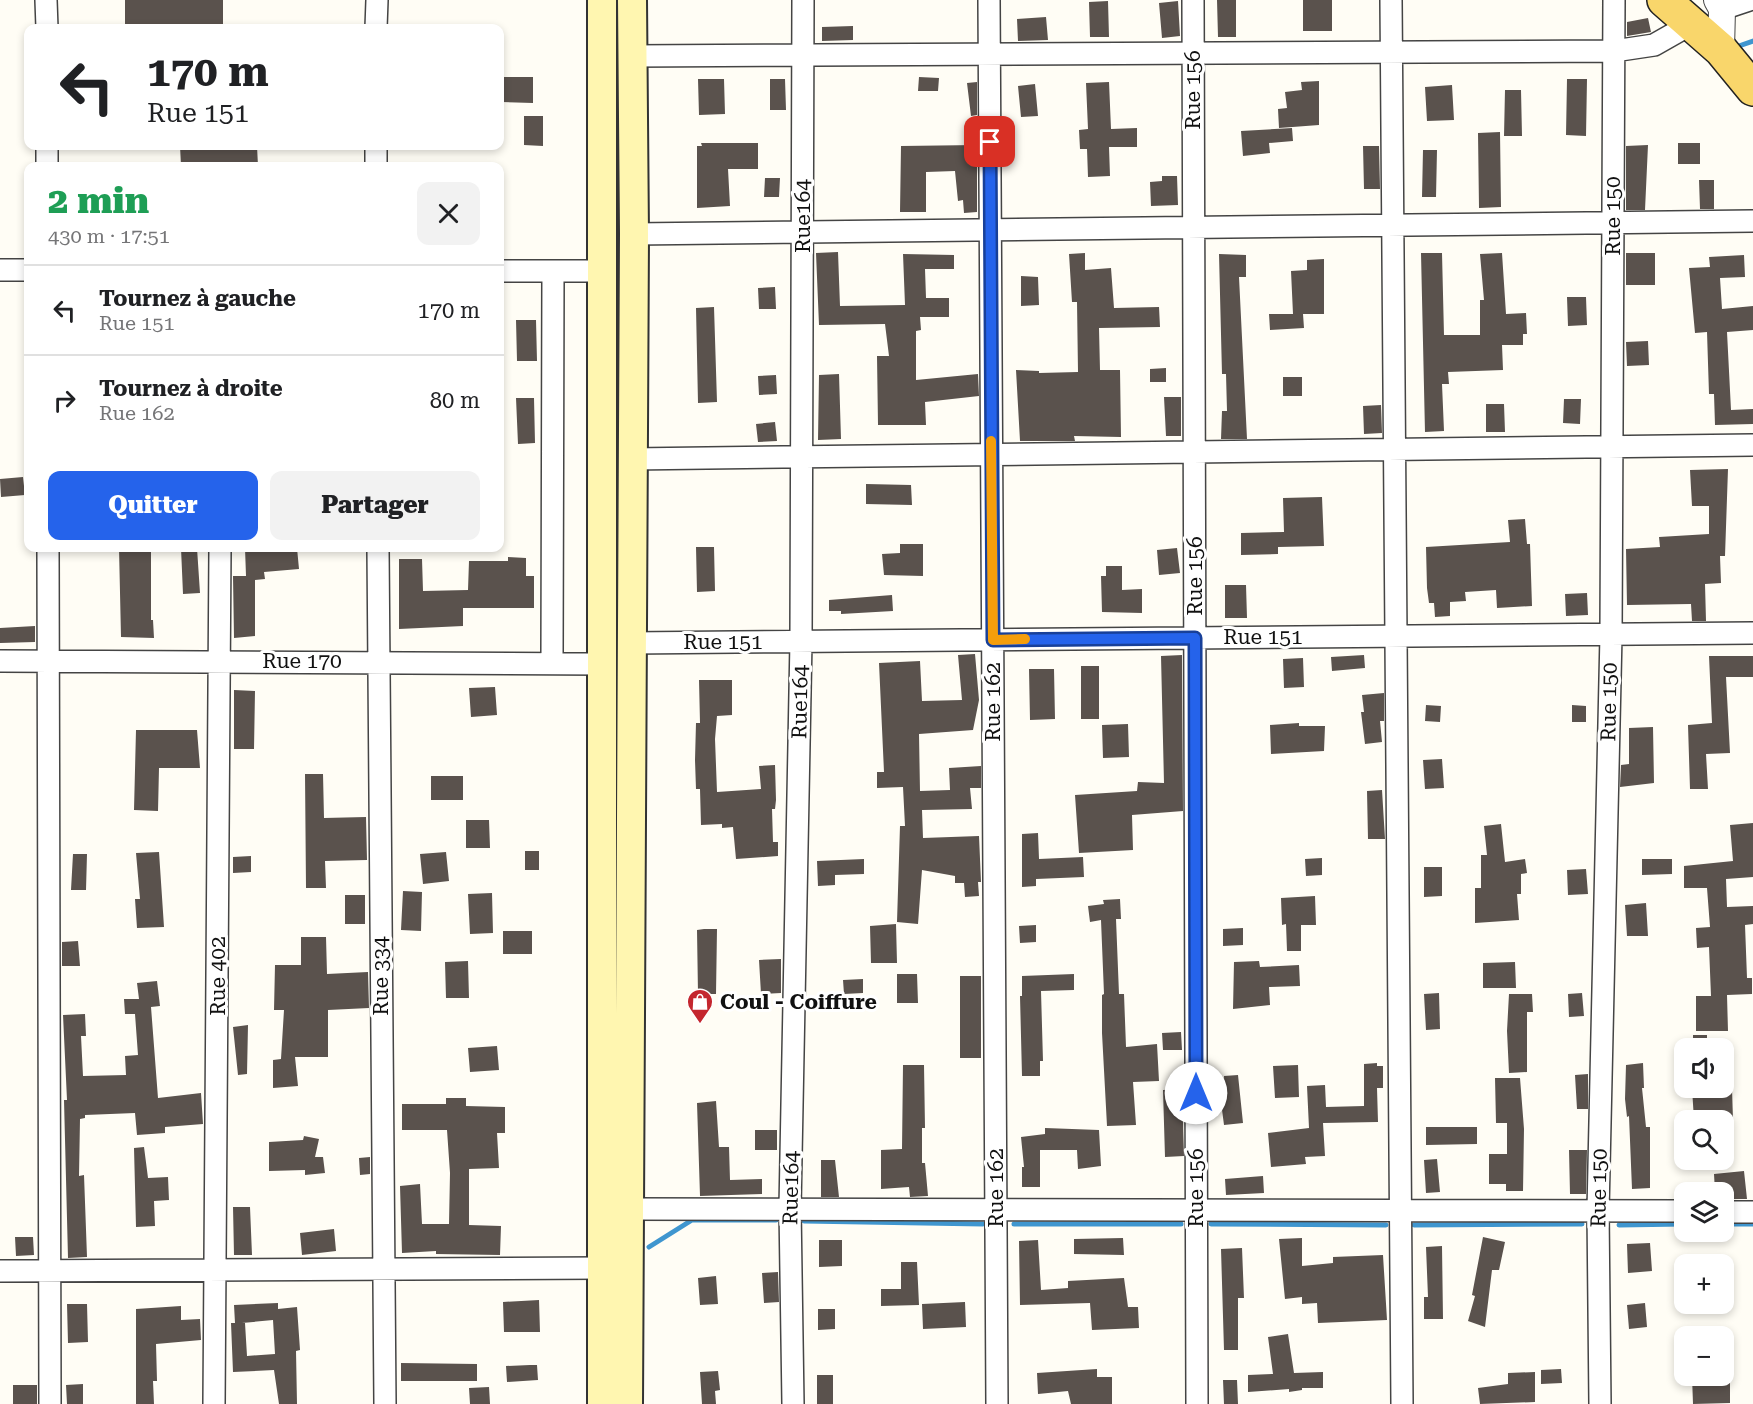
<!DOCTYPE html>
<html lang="fr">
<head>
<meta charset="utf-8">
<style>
	body { margin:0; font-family:"Roboto Serif",serif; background:#f2f2f2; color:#202124; height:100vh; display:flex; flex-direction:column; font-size:22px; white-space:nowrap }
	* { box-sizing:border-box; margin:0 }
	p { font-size:20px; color:#757577 }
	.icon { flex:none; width:33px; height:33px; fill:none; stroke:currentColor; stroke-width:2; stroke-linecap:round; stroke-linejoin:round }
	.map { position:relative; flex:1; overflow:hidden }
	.panel { position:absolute; left:24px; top:162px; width:480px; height:390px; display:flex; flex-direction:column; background:#fff; border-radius:12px; box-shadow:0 3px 9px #0003 }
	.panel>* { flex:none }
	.guide { position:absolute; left:24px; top:24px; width:480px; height:126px; border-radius:12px; box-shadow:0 3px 9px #0003; background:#fff; color:#202124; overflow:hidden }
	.controls { position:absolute; left:1674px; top:1038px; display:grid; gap:12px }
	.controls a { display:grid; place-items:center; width:60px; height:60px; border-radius:12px; background:#fff; box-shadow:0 3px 9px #0003; font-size:30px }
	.pin { position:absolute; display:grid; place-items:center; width:51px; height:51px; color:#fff; margin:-26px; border-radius:12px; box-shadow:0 3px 9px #0006 }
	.me { position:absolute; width:66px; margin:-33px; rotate:0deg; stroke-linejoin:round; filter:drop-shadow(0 0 4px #0008) }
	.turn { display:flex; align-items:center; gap:21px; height:126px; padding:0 24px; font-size:27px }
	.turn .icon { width:78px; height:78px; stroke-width:2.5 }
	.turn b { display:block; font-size:42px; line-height:51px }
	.round { display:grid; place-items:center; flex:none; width:63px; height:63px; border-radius:12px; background:#f2f2f2 }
	.overview { display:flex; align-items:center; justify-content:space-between; height:102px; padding:0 24px }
	h1 { font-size:36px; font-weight:800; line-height:45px; color:#1e9e55 }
	.cta { display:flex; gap:12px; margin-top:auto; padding:12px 24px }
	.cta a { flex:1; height:69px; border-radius:12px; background:#2563eb; color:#fff; font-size:24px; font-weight:800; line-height:69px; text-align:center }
	.cta a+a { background:#f2f2f2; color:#202124 }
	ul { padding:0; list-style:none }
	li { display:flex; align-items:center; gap:18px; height:90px; padding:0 24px; border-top:2px solid #e0e0e0 }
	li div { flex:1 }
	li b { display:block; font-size:22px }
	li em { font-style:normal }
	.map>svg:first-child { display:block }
</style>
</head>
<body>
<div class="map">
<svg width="1753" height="1404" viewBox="0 0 1753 1404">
	<rect width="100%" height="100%" fill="#fffdf5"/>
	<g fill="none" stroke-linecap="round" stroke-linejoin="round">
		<path stroke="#3f96cf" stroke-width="5" d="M1736,47l17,-6
			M804,1221l179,3
			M1014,1224h167
			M1211,1224l175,1
			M1724,1224h29
			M1414,1225l168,-1
			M1619,1225l65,-1
			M649,1247l43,-27h84"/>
	</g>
	<path fill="#5a524d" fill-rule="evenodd" d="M125,0h98v28h-98z
		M1217,0h19v37h-18z
		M1303,0h29v31h-29z
		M1108,1l1,36h-19l-1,-35z
		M1178,1l2,35 -18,2 -3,-35z
		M1046,17l2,23 -30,1 -1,-22z
		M1648,18l3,14 -24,4v-14z
		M853,26v14l-31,1v-14z
		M502,77h31v26l-31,-1z
		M919,77l20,1 -1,13h-20z
		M698,79h26l1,35 -26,1z
		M770,79h15l1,31h-16z
		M1567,79h20l-1,57 -20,-1z
		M1319,81v44l-40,3 -1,-19 9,-1 -2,-16 17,-2 -1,-8z
		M977,82v33l-6,1 -4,-33z
		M1109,82l2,47 26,-1v19h-28l1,29 -22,1 -1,-28h-7l-1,-19 9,-1 -2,-46z
		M1035,84l3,32 -17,1 -3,-31z
		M1452,85l2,35 -27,1 -2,-34z
		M1505,90h16l1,46h-18z
		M524,116h19v30l-19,-1z
		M1292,128l1,13 -24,2 1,10 -27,3 -2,-25z
		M1500,132l1,75 -22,1 -1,-75z
		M701,143h57v26h-30l2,37 -33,2v-62h5z
		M1678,143h22v21h-22z
		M977,145v67l-13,1 -1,-13 -5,1 -3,-30 -29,1v40h-26l1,-66z
		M1648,145l-3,65h-19v-64z
		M180,146h77l1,20h-77z
		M1363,146h16l1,43h-16z
		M1423,150h14l-1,47h-14z
		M1162,176h15l1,29 -27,1 -1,-24 12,-1z
		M765,178h15l-1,19h-15z
		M1699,180h15v29h-14z
		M838,252l2,54 65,-1 -2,-51 51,1v14h-29l1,29h23v19h-29l1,13 -5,1v49l62,-6 1,22 -54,6 1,23h-48l-1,-69h12l-4,-32 -66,1 -3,-72z
		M1085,253v17l26,-2 3,40 45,-1 1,20 -61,1 1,42h20l1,67 -47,-1 1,5h-55l-4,-71 23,1v2l39,-1 -1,-70h-5l-3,-48z
		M1421,253h21l2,82h36v-35h4l-4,-46 22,-1 4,61 20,-1 1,21h-4v11h-21l1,25 -55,2 1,12h-7l2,47 -19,1z
		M1626,253h29v32h-29z
		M1219,254l27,1v22h-7l8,162h-26l1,-28h5l-1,-37h-4z
		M1744,255l1,22 -25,1 2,31 31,-3v24l-26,2 4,78 22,-1v15l-38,1 -1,-31h-5l-2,-62 -12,1 -6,-65 21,-1 -1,-10z
		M1324,259v55h-21l1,14 -34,2 -1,-16h24l-2,-43 16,-1v-10z
		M1021,276l17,1 1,28 -18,1z
		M775,287l1,22h-17l-1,-21z
		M1567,297h19l1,28 -19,1z
		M714,307l3,95 -19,1 -2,-95z
		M516,320h20l1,41h-20z
		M1648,341l1,24 -22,1 -1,-24z
		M1166,368v14h-16v-13z
		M839,374l2,65 -23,1 1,-65z
		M776,375l1,19 -18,1 -1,-19z
		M1283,377h19v19h-19z
		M1164,397h17v39h-15z
		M516,398h18l1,45 -17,1z
		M1564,399h17l-1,25 -17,-1z
		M1486,404h18l1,28h-19z
		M1381,405l1,28 -18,1 -1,-28z
		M775,422l2,19 -19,1 -2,-18z
		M1728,469l-3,87h-5l1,27 -16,1 1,37h-14l-1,-17 -64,1 -1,-56 34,-2 -1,-10 50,-3v-28h-17l-2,-36z
		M23,477l2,18 -24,2 -1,-18z
		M866,484l45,1 1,20 -46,-1z
		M1322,497l2,49 -46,1v7l-37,1v-22l43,-1 -1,-34z
		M1525,519l2,25h3l2,62 -35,2 -1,-18 -31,2 1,9 -16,1v14l-15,1 -1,-14h-5l-2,-15 -1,-41 84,-5 -2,-22z
		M900,544h23v32l-39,-1 -2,-21 18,-1z
		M696,547h18l1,44 -18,1z
		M119,548h32v72h2l1,18 -33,-1z
		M181,548h16l3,45 -17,1z
		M245,548h52l2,21 -35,3 1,7 -10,1v56l-21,2 -1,-62h13z
		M1177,548l3,25 -21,2 -2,-25z
		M508,557l18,1v18h8v32h-71v18l-64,3v-70h23l1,32 45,-1 1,-29h39z
		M1106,566h16v24l20,-1v24l-40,-1 -1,-36h5z
		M1225,585h21l1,33h-22z
		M1587,593l1,22 -22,1 -1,-22z
		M892,595l1,16 -52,3v-3h-12v-11z
		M35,626v16l-35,1v-15z
		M975,654l4,46 -6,30 -54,4 1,57 30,-1 -1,-22 32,-2v22h-11l2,21 -50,1 1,28 56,-2 2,46h-3l1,14 -14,1 -1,-14h-9v-7l-33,-6 -4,54 -21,-2 3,-96h5l-2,-39 -26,1v-16h7l-5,-109 41,-2 2,40 40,-1 -4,-45z
		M1182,655l1,156 -51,4 1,35 -54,3 -4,-58 62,-4 1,-9 26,1 -3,-127z
		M1364,655l1,13 -33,3 -1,-14z
		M1709,656h44v21h-27l4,76 -24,1 2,35h-18l-2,-64 24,-2z
		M1303,658l1,29 -20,1 -1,-29z
		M1081,666h18v53h-18z
		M1029,669h25l1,50 -25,1z
		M699,680h33v35l-15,1 -2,23 2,53 44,-3 -2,-23 16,-1 1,35 -1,9h-3l1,33h5v14l-42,3 -3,-32 -11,1v-4l-21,1 -1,-36h-4l-1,-29 1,-37h4z
		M495,687l2,28 -26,2 -2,-29z
		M234,690l21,1 -1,58h-20z
		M1384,693v28h-4l2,21 -17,2 -4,-32h3l-2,-17z
		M1426,705l15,1 -1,16 -15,-1z
		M1572,705l14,1v16h-14z
		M1299,723v3h26l-1,25 -53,3 -1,-29z
		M1128,724l1,33 -26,1 -1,-33z
		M1653,727l1,56 -34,4 1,-22 8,-1v-36z
		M136,730h61l3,38h-41l-1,43 -24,-1z
		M1442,759l2,29 -19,1 -2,-29z
		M305,774h18l1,44 42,-1 1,43 -42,1 1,27h-20z
		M431,776h32v24h-32z
		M1382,790l3,49h-17l-1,-48z
		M466,820h23l1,28h-24z
		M1753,823v54l-27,2 1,28 26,-1v18l-8,1 2,53h5v16l-25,1 1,36h-32v-35h15l-2,-49 -12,1 -1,-20 14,-1 -3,-39h-23v-22l49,-5 -3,-36z
		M1501,824l4,38 20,-3 2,14 -6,1v20h-4l2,26 -44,3v-35h6v-33h6l-3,-29z
		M1038,833l1,26 44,-2 1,20 -48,2v7l-14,1v-53z
		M525,851h14v19h-14z
		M159,852l5,75 -27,1 -2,-29h5l-4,-46z
		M446,852l3,29 -26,3 -3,-30z
		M73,854h14l-1,36h-15z
		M251,856v16l-18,1v-16z
		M1322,858v17l-16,1 -1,-17z
		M864,859v15l-29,1v10l-17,1 -1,-25z
		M1642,859h30v15l-30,1z
		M1424,867h18v29l-18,1z
		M1586,869l2,25 -20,1 -1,-25z
		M403,891l19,1 -1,39 -20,-1z
		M492,893l1,40 -23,1 -2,-40z
		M345,895h20v29h-20z
		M1315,896l1,29h-15v26h-14l-1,-27 -4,1 -1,-27z
		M1120,899l1,20h-5l3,75h5l2,53 31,-3 2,37 -26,1 3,43 -29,1 -5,-93v-38l2,-1 -3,-74 -11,2 -2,-16 16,-2 -1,-4z
		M1646,903l2,33h-21l-2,-31z
		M896,924l1,39h-26l-1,-37z
		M1036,925v17l-16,1 -1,-17z
		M1243,928v17l-20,1v-17z
		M704,929h13l-1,65h-18l-1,-64z
		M503,931h29v23h-29z
		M301,937h25l1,37 41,-2 1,36 -41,2v47h-33l3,29 -25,2v-28l8,-1 3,-49h-10l1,-45h26z
		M78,941l2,25h-18v-24z
		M781,959v34l-20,1 -2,-34z
		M468,961l1,37h-23l-1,-36z
		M1259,961l1,6 39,-2 1,21 -31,1 1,18 -37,4 1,-47z
		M1515,962l1,26h-33v-25z
		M897,974h20l1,29h-21z
		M1074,974v16l-33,1 2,70h-3v15h-18l-2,-80h2v-20z
		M960,976h21v82h-21z
		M863,979v14l-19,1 -1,-14z
		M157,981l3,25 -9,1 7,91 43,-5 2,31 -38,3v6l-28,2 -2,-22 -50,2v3l-5,1 -1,57 5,-1 3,82 -19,1 -4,-158h3l-4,-85 22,-1 1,22h-5l2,40 43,-1 -1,-19 13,-1 -3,-41h-10l-1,-15h15l-2,-16z
		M1439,993l1,36 -14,1 -2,-36z
		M1582,993l2,23 -15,1 -1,-23z
		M1509,994h23l1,18h-6v60l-18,1 -2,-42z
		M248,1025l-1,49 -9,1 -5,-48z
		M1181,1032l1,18h-19l-1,-17z
		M1693,1035h14v13h-14z
		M497,1046l2,24 -29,2 -2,-24z
		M1377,1063v3h6v22h-6l1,34 -55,1 2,33 -20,1 1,7 -35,3 -3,-34 41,-5 -2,-42 18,-1 1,22 38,-1v-42z
		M1643,1063l1,25h-2l4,39h4v61l-18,1 -3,-73 -2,1 -2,-18 1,-34z
		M903,1065h21l1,63h-3v35h3l3,33 -18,1 -1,-10 -28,2v-39l21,-1z
		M1298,1065l1,32 -24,1 -2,-32z
		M1588,1074v35h-11l-2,-34z
		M1238,1075l5,48 -19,2 -3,-23h4l-1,-26z
		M1495,1078h25l4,51 -1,62h-17v-7h-17v-30h18v-31h-11z
		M1692,1088h40l1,32h-39z
		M1182,1089l2,67 -19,1 -2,-67z
		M446,1098h20v8l39,1v26h-8l2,35 -30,1v56l32,1 -1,29 -64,-1v-3l-34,2 -2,-67 20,-2 2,40h27l1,-51 -3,-43h-45v-26h44z
		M716,1101l3,46h10l1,33 32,-1v15l-62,2 -3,-93z
		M1426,1127h51v17l-51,1z
		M1045,1128l54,2 2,36 -23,3 -1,-19h-37v37h-18v-20h2l-3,-30 24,-3z
		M755,1130h22v20h-22z
		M304,1136l15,3 -4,18h8l2,16 -20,2v-5l-36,1v-29l34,-2z
		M144,1147l4,31 20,-1 1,23 -15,1 1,25 -19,1 -2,-79z
		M1569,1150h18l-1,44h-16z
		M370,1157v17l-10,1 -1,-17z
		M1437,1159l3,33 -14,1 -2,-33z
		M821,1160h14l4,37h-18z
		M1744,1171l3,28h-23v-7h-9l-1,-18z
		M1263,1176l1,17 -38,2 -1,-16z
		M233,1207h17l2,48h-18z
		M334,1229l2,22 -34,4 -2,-22z
		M15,1237h18l1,18 -18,1z
		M1483,1237l22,5 -6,28h-7l-7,57 -17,-6 7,-25 -3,-1z
		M1123,1238l1,17 -50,-1v-15z
		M1302,1238v28l31,-3v-6l50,-2 4,65 -69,3 -1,-20 -15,1v-7l-17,2 -6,-60z
		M819,1240h23v26l-23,1z
		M1038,1240l3,50 27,-2v-7l56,-3 4,29h10l1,21 -47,2 -2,-27 -70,2 -1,-64z
		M1650,1243l2,28 -24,2 -1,-29z
		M1442,1246l1,73h-19v-22h4l-2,-50z
		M1242,1248l2,50h-6v52h-14l-3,-101z
		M901,1262h16l2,43 -38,1v-17h20z
		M778,1272l1,30 -15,1 -2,-30z
		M716,1276l2,28 -18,1 -2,-27z
		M539,1300l1,32h-36l-1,-30z
		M965,1302l1,25 -43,2 -1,-25z
		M278,1303v6l19,-2 3,43 -4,1 1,53h-18l-5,-34 -41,2 -2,-49h4l-1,-18zM273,1320l2,34 -28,2 -2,-33h-3z
		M1645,1303l2,24 -18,2 -2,-24z
		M67,1304h20l1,38 -20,1z
		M181,1306v14l19,-1 1,21 -45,4 1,37h-4l1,23h-18v-95z
		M818,1309h17v20l-17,1z
		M1288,1334l6,39 29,-1v16h-21v2l-13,2v-3l-41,3v-17l25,-1 -5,-37z
		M401,1363l76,1v17h-76z
		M530,1365h7l1,15 -31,2 -1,-16z
		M1097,1369v8h15v27h-41l-3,-13 -30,3 -1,-21z
		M1561,1369l1,14 -21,1v-14z
		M718,1371l2,19 -5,1 1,13h-14l-2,-32z
		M1535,1372v30l-55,2 -2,-16 30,-4v-11z
		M817,1375h16v29h-16z
		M1692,1376h38v27l-37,1z
		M1223,1380h14l1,24h-14z
		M83,1384v20h-16l-1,-19z
		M13,1385h24v19h-24z
		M489,1387l1,17h-20l-1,-16z"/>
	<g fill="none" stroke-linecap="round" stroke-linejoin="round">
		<defs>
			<path id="minor" d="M46,0l1,28
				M989,0l8,1404
				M1193,0l4,1404
				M1391,0l11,1404
				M1722,9l27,-9
				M376,28l1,-28
				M632,56l982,-5 40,-6 37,-21
				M47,146v20
				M376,166v-20
				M634,234l1119,-13
				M0,270h28
				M500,271h104
				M631,459l1122,-14
				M48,548l2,856
				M378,548l7,856
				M630,643l1123,-10
				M0,661l604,3
				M552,661l1,-390
				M628,1209l1056,2
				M1724,1212h29
				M0,1271l602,-3
				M214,1404l6,-856
				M793,1404l-3,-196 11,-567 2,-641
				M1600,1404l-2,-193 13,-576 3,-635"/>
			<path id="tertiary" d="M1717,0l5,9 -1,41"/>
			<path id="secondary" d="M602,0v1404
				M628,1404l6,-1170 -2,-234"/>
			<path id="primary" d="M1664,0l57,50 32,39"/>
		</defs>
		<use href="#minor" stroke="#444" stroke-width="24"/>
		<use href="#tertiary" stroke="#444" stroke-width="28"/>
		<use href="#secondary" stroke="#333" stroke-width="32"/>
		<use href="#primary" stroke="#222" stroke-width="36"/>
		<use href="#minor" stroke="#fff" stroke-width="21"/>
		<use href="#tertiary" stroke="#fff" stroke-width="26"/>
		<use href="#secondary" stroke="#fff6b0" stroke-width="28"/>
		<use href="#primary" stroke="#f9d66b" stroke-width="33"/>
	</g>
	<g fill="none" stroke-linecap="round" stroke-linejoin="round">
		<defs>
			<path id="route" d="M990,142l3,498 202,-2 1,455"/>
		</defs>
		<use href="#route" stroke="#184099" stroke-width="15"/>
		<use href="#route" stroke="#2563eb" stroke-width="10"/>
		<path stroke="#f59e0b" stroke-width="10" d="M991,441l2,199 32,-1"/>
	</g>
	<defs>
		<symbol id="shop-pin" viewBox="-11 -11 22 30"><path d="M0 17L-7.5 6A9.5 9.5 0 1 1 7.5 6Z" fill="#c4262e" stroke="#fff"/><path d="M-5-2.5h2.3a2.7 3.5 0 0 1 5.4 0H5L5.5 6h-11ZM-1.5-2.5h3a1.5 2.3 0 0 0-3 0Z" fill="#fff"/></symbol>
	</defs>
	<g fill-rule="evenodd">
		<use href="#shop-pin" x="685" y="987" width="30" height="40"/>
	</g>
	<g text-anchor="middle" stroke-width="6" stroke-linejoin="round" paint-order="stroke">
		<g font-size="21" fill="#111" stroke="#fff">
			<text transform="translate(1193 90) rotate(-90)" y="7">Rue 156</text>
			<text transform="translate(803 216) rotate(-90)" y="7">Rue164</text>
			<text transform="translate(1613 216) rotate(-90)" y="7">Rue 150</text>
			<text transform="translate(1195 576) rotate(-90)" y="7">Rue 156</text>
			<text x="1263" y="644">Rue 151</text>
			<text x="723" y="649">Rue 151</text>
			<text x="302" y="668">Rue 170</text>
			<text transform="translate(800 702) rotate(-89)" y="7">Rue164</text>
			<text transform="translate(993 702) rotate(-90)" y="7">Rue 162</text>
			<text transform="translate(1609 702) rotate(-89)" y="7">Rue 150</text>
			<text transform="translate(218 976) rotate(-90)" y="7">Rue 402</text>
			<text transform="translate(381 976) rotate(-90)" y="7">Rue 334</text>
			<text transform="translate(791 1188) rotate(-89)" y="7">Rue164</text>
			<text transform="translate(996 1188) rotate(-90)" y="7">Rue 162</text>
			<text transform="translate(1196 1188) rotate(-90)" y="7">Rue 156</text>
			<text transform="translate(1599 1188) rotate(-89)" y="7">Rue 150</text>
		</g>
		<g font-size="21" font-weight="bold" fill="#111" stroke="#fff" text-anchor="start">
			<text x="720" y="1009">Coul - Coiffure</text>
		</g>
	</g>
</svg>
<div class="controls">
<a><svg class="icon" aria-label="sound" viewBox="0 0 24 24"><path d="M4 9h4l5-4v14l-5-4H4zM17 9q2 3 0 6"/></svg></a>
<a><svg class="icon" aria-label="search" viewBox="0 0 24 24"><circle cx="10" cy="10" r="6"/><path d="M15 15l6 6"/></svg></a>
<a><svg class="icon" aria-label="layers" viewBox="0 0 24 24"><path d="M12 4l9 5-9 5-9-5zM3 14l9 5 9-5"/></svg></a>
<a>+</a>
<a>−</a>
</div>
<div class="pin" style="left:990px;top:142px;background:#d93025"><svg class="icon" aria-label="arrive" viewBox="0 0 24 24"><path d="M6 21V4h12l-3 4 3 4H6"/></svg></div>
<svg class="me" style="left:1196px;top:1093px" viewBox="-20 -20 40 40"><circle r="19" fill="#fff"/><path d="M0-13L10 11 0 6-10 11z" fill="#2563eb"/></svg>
<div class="guide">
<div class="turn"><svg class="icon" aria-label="left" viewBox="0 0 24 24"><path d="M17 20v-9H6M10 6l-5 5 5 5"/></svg><div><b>170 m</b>Rue 151</div></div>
</div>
<section class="panel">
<div class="overview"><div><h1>2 min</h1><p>430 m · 17:51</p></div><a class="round"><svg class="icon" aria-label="close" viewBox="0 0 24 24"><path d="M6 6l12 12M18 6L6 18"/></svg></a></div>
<ul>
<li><svg class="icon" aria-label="left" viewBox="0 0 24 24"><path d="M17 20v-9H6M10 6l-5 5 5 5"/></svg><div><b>Tournez à gauche</b><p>Rue 151</p></div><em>170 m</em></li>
<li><svg class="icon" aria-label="right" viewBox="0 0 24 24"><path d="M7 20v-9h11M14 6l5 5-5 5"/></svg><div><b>Tournez à droite</b><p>Rue 162</p></div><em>80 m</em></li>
</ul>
<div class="cta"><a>Quitter</a><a>Partager</a></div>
</section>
</div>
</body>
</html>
